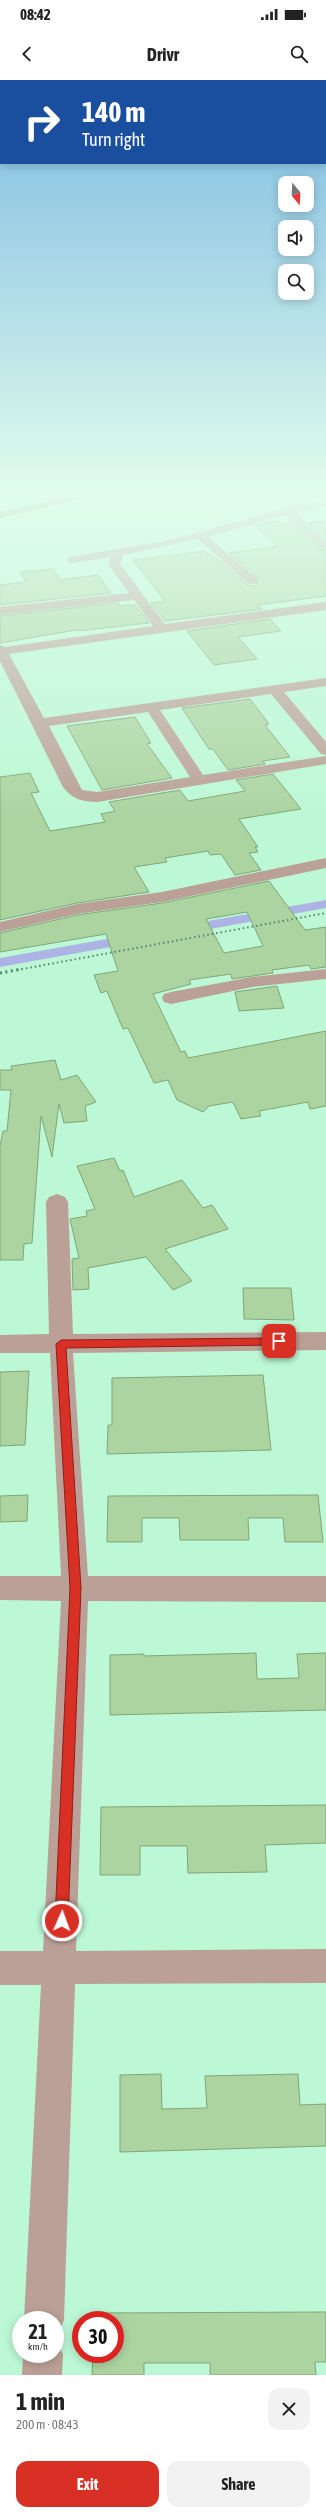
<!DOCTYPE html>
<html lang="en">
<head>
<meta charset="utf-8">
<style>
	body { margin:0; font-family:"Asap Condensed",sans-serif; background:#f2f2f2; color:#222; height:100vh; display:flex; flex-direction:column; font-size:15px; white-space:nowrap }
	* { box-sizing:border-box; margin:0 }
	p { font-size:13px; color:#767676 }
	.icon { flex:none; width:22px; height:22px; fill:none; stroke:currentColor; stroke-width:2; stroke-linecap:round; stroke-linejoin:round }
	.map { position:relative; height:2295px; overflow:hidden }
	.sheet { display:flex; flex-direction:column; background:#fff; flex:1 }
	.sheet>* { flex:none }
	.banner { position:absolute; left:0px; top:0px; width:326px; height:84px; box-shadow:0 2px 10px #0003; background:#1a4fa0; color:#fff; overflow:hidden }
	.needle { width:26px; rotate:162deg }
	.tools { position:absolute; left:278px; top:96px; display:grid; gap:8px }
	.tools a { display:grid; place-items:center; width:36px; height:36px; border-radius:8px; background:#fff; box-shadow:0 2px 10px #0003; font-size:20px }
	.speed { position:absolute; left:12px; top:2231px; display:flex; gap:8px; font-size:20px; font-weight:700; text-align:center }
	.speed>* { display:grid; place-content:center; width:52px; height:52px; border-radius:50%; background:#fff; box-shadow:0 2px 10px #0003; line-height:1 }
	.speed small { font-size:10px; font-weight:400 }
	.speed .limit { border:6px solid #d22; background:#fff; color:#111 }
	.pin { position:absolute; display:grid; place-items:center; width:34px; height:34px; color:#fff; margin:-17px; border-radius:8px; box-shadow:0 2px 6px #0006 }
	.me { position:absolute; width:44px; margin:-22px; rotate:2deg; stroke-linejoin:round; filter:drop-shadow(0 0 3px #0008) }
	.turn { display:flex; align-items:center; gap:14px; height:84px; padding:0 16px; font-size:18px }
	.turn .icon { width:52px; height:52px; stroke-width:2.5 }
	.turn b { display:block; font-size:28px; line-height:34px }
	.round { display:grid; place-items:center; flex:none; width:42px; height:42px; border-radius:12px; background:#f2f2f2 }
	.head { display:flex; align-items:center; justify-content:space-between; height:68px; padding:0 16px }
	h1 { font-size:24px; font-weight:700; line-height:30px }
	.action { display:flex; gap:8px; margin-top:auto; padding:8px 16px }
	.action a { flex:1; height:46px; border-radius:12px; background:#d93025; color:#fff; font-size:16px; font-weight:700; line-height:46px; text-align:center }
	.action a+a { background:#f2f2f2; color:#222 }
	.status { display:flex; justify-content:space-between; align-items:center; height:28px; padding:0 20px; background:#fff; direction:ltr }
	.status svg { height:11px; fill:currentColor }
	header { display:flex; justify-content:space-between; align-items:center; height:52px; padding:0 16px; background:#fff; font-size:18px; font-weight:700 }
	.map>svg:first-child { display:block }
</style>
</head>
<body>
<div class="status"><b>08:42</b><svg viewBox="0 0 49 12"><path d="M0 12V9h3v3zM5 12V6h3v6zM10 12V3h3v9zM15 12V0h3v12zM26 1h20v11H26zM47 4h2v5h-2z"/></svg></div>
<header><svg class="icon" aria-label="back" viewBox="0 0 24 24"><path d="M15 5l-7 7 7 7"/></svg>Drivr<svg class="icon" aria-label="search" viewBox="0 0 24 24"><circle cx="10" cy="10" r="6"/><path d="M15 15l6 6"/></svg></header>
<div class="map">
<svg width="326" height="2295" viewBox="0 0 326 2295">
	<rect width="100%" height="100%" fill="#bcf8d5"/>
	<path fill="#adb4e5" d="M326,820v8l-326,59v-9z"/>
	<path fill="#acd4a1" stroke="#81a577" fill-rule="evenodd" d="M278,441l5,4 10,-1 26,25 7,1v46l-69,9 5,4 -97,12 -14,-18 14,-2 -32,-41 73,-9 3,4h4l35,30 9,1 1,-9 -29,-24 49,-7 -23,-21z
		M326,441v19l-18,-17z
		M53,489l7,11 38,-5 13,18 -111,12v-20l26,-3 -6,-10z
		M118,523l2,3 15,-1 14,18 -72,8 -1,-1 -76,13v-27z
		M270,539l11,12 -43,6 19,22 -43,6 -27,-34z
		M250,619l19,25 -4,1 25,32 -27,4 2,3 -37,6 -15,-21h-4l-27,-41z
		M135,637l16,26 -4,1 25,34 -70,12 -35,-64z
		M30,693l9,19 -8,1 19,38 55,-9 -4,-8 14,-3 -6,-9 71,-12 8,11 57,-10 -9,-11 37,-6 28,35 -62,10 19,28h-3l3,5 -9,1 12,17 -26,5 -14,-21 -11,1 -2,-4 -43,7 2,4 -33,5 15,25 -72,11 -77,17v-143z
		M269,801l36,49 21,-3v40l-15,2 -2,-4 -37,5 1,3 -41,6 -1,-5 -42,6 2,4 -38,10 28,58 4,-1 3,7 138,-27v75l-16,3 -2,-7 -49,9 2,5 -20,3 -8,-17 -24,4 -6,6 -26,-12 -9,-20 -14,3 -26,-55 -5,1 -16,-38 -6,2 -7,-18 24,-4 -12,-37 -106,18v-19l77,-18 85,-12zM247,832l16,34 -39,7 -18,-34z
		M277,906l7,22 -45,3 -4,-19z
		M55,980l6,20 16,-5 19,27 -11,4 2,15 -23,2 -5,-19 -7,53 -11,-41 -9,127 -8,1 -1,16h-23v-114l3,-15h4l4,-41h-11v-20h12l-1,-4z
		M114,1078l6,13 3,-1 11,27 48,-17 21,28 9,-3 16,24 -63,20 27,32 -19,9 -27,-33 -58,11 1,21 -16,1 -1,-31 7,-1 -9,-39 17,-3 -1,-5 9,-2 -18,-43z
		M243,1208h48l3,32 -50,-1z
		M29,1291l-4,74 -25,1v-74z
		M263,1295l8,75 -164,4 1,-29h4v-47z
		M28,1415l-1,26 -27,1v-26z
		M318,1415l5,47h-38l-2,-24h-35l1,22h-69l-1,-22h-37v24h-35l1,-46z
		M256,1573l1,26 42,-1 -2,-24 29,-1v57l-216,5v-60l34,-1v2z
		M326,1725v38l-61,2 2,27 -79,1 -1,-27h-47v29h-40l1,-68z
		M161,1994l1,35 45,-1 -2,-32 93,-2 2,31 26,-1v42l-206,6v-77z
		M326,2232v50h-11l1,13h-106v-12h-66v12h-52l1,-21h22v-34h-21v-7z"/>
	<g fill="none" stroke-linecap="round" stroke-linejoin="round">
		<path fill="#bba097" fill-rule="evenodd" d="M326,420v6l-31,7 31,29v7l-6,-1 -35,-33 -77,22 49,41v6h-8l-51,-45 -75,16 -3,9 45,60 161,-22v8l-317,44 35,64 282,-40v8l-42,6 42,50v13l-5,-1 -50,-60 -111,16 43,65 123,-19v8l-229,38c-14,0 -25,-3 -34,-15l-63,-126v-16l5,2 148,-21 -19,-26 -134,15v-8l129,-14 -21,-29 3,-7 -40,6 -6,-3 6,-3 100,-17 112,-31zM148,632l42,65 -93,15 -15,-2 -33,-64z
			M326,778v10l-164,34 -85,12 -77,18v-10l77,-18 85,-12z
			M326,889v10l-74,8 -81,17 -7,-2 -2,-4 2,-4 7,-2 81,-15z
			M57,1114l8,3 3,5 5,132 253,-2v18l-253,3 15,223h238v26l-238,-1 -12,350 250,-2v34l-251,1 -11,336 -6,14 -3,1v-15h-31l17,-335h-41v-34h43l18,-350 -61,-1v-24h61l-11,-223h-50v-18l49,-1 -3,-132 3,-5z
			M55,2259l8,15 -1,21h-40l1,-21h32z"/>
		<path fill="#936555" fill-rule="evenodd" d="M75,415h21l-96,23v-6z"/>
		<path stroke="#58806a" stroke-width="2" stroke-dasharray="1.5 3" stroke-linecap="butt" d="M17,890l309,-57"/>
		<path stroke="#58806a" stroke-width="3" stroke-dasharray="2 3.5" stroke-linecap="butt" d="M0,893l22,-4"/>
	</g>
	<linearGradient id="sky" x2="0" y2="1"><stop stop-color="#7cbbe3"/><stop offset="0.56" stop-color="#e1fcec"/><stop offset="1" stop-color="#e1fcec" stop-opacity="0"/></linearGradient>
	<rect width="326" height="737" fill="url(#sky)"/>
	<path fill="#d93025" stroke="#8d1f18" d="M279,1258l5,3 -5,4 -213,3 15,240 -13,333 -2,4 -4,2 -5,-2 -2,-4 15,-333 -14,-244 5,-4z"/>
</svg>
<div class="tools">
<a><svg class="needle" viewBox="-14 -14 28 28"><path d="M0-13l5 13h-10z" fill="#e53935"/><path d="M0 13l5-13h-10z" fill="#767676"/></svg></a>
<a><svg class="icon" aria-label="sound" viewBox="0 0 24 24"><path d="M4 9h4l5-4v14l-5-4H4zM17 9q2 3 0 6"/></svg></a>
<a><svg class="icon" aria-label="search" viewBox="0 0 24 24"><circle cx="10" cy="10" r="6"/><path d="M15 15l6 6"/></svg></a>
</div>
<div class="speed"><div>21<small>km/h</small></div><div class="limit">30</div></div>
<div class="pin" style="left:279px;top:1261px;background:#d93025"><svg class="icon" aria-label="arrive" viewBox="0 0 24 24"><path d="M6 21V4h12l-3 4 3 4H6"/></svg></div>
<svg class="me" style="left:62px;top:1841px" viewBox="-20 -20 40 40"><circle r="17" fill="#d93025" stroke="#fff" stroke-width="3"/><path d="M0-11L8 9 0 5-8 9z" fill="#fff"/></svg>
<div class="banner">
<div class="turn"><svg class="icon" aria-label="right" viewBox="0 0 24 24"><path d="M7 20v-9h11M14 6l5 5-5 5"/></svg><div><b>140 m</b>Turn right</div></div>
</div>
</div>
<section class="sheet">
<div class="head"><div><h1>1 min</h1><p>200 m · 08:43</p></div><a class="round"><svg class="icon" aria-label="close" viewBox="0 0 24 24"><path d="M6 6l12 12M18 6L6 18"/></svg></a></div>
<div class="action"><a>Exit</a><a>Share</a></div>
</section>
</body>
</html>
